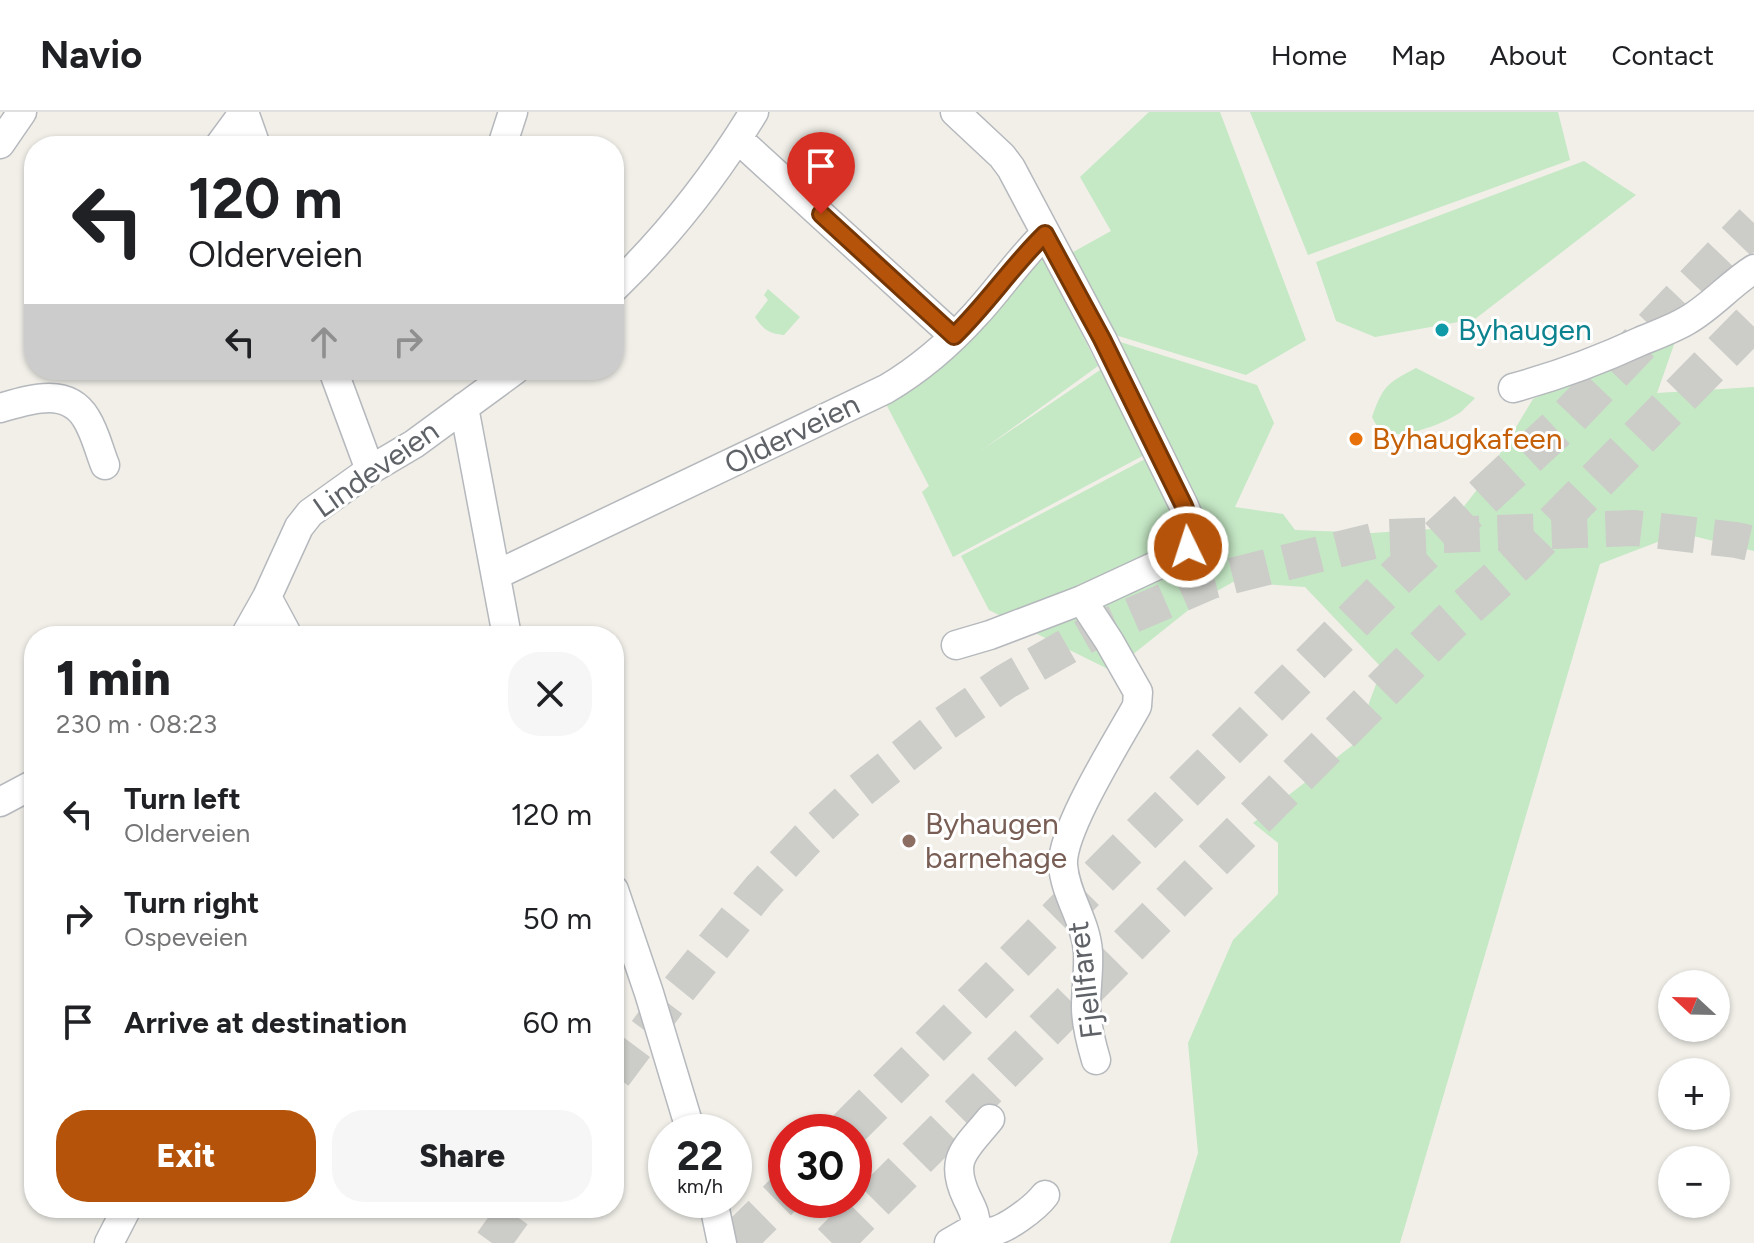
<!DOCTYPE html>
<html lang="en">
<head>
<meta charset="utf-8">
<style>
	body { margin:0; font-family:Figtree,sans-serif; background:#f6f6f6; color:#202124; height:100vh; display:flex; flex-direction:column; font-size:30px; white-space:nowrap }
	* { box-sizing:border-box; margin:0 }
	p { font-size:26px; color:#757577 }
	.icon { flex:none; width:44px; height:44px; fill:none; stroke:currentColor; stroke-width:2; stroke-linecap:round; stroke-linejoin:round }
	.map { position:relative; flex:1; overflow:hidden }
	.details { position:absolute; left:24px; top:514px; width:600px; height:592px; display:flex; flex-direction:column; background:#fff; border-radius:32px; box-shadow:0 2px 6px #0004 }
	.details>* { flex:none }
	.top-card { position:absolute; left:24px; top:24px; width:600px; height:244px; border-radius:32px; box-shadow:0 2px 6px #0004; background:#fff; color:#202124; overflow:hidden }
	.needle { width:52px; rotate:292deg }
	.tools { position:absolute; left:1658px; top:858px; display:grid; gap:16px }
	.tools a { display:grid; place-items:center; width:72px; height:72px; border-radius:50%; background:#fff; box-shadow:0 2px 6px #0004; font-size:40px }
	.speed { position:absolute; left:648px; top:1002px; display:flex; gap:16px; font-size:40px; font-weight:700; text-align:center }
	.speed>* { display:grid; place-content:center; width:104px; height:104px; border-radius:50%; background:#fff; box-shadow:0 2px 6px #0004; line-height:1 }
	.speed small { font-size:20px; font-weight:400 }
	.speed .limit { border:12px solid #d22; background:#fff; color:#111 }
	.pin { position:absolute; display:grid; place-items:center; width:68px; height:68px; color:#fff; margin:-82px -34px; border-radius:50% 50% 50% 0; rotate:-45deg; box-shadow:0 0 8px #0007 }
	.pin .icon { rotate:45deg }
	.me { position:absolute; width:88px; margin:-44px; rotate:356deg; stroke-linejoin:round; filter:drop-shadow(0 0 6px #0008) }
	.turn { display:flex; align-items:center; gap:28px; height:168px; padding:0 32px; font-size:36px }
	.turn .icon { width:104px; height:104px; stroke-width:2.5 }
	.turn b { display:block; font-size:56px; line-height:68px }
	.lanes { display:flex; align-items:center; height:76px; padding:0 32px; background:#0003; justify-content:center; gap:40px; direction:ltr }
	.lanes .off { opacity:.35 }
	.round { display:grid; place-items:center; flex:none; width:84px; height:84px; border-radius:32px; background:#f6f6f6 }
	.head { display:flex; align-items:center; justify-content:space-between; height:136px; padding:0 32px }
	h1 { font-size:48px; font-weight:800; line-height:60px }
	.action { display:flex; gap:16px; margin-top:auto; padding:16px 32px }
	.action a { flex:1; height:92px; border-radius:32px; background:#b45309; color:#fff; font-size:32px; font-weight:800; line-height:92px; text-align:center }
	.action a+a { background:#f6f6f6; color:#202124 }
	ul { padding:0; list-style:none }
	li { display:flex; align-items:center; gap:24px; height:104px; padding:0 32px }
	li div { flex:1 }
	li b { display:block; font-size:30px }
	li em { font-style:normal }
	header { display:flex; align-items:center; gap:48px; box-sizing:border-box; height:112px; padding:0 40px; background:#fff; border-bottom:2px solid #e0e0e0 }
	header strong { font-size:38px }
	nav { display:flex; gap:44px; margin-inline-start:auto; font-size:28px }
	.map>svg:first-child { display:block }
</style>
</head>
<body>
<header>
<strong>Navio</strong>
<nav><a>Home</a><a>Map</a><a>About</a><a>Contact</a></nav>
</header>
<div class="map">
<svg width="1754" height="1131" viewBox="0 0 1754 1131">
	<rect width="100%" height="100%" fill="#f1efe8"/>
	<path fill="#c5e8c5" d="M1149,0h71l86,228 -60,35 -134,-41 -46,-78 45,-25 -31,-54z
		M1250,0h308l12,48 -262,95z
		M1584,49l52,34 -161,124 -100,18 -39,-16 -20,-59z
		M1042,144l56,110 -116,84 124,-84 8,-26 143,45 17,38 -39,84 48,7 12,16 77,3 75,-5 36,-46 50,-83 144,-63 -20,57 97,-6v164l-73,-18 -81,31 -200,679h-230l28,-90 -10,-110 45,-103 45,-46v-51l-25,-20 101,-79 28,-76 -77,-81 -72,-5 -32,18 -89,71 -123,-61 -28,-54 190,-100 -3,-3 -195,104 -31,-65 7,-6 -43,-82z
		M768,177l32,28 -16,18c-15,-1 -21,-6 -29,-18l13,-17 -4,-5z
		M1416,256l59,30c-4,4 -9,9 -13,13 -15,12 -60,29 -78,21 -6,-3 -9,-9 -12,-15 11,-31 15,-34 44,-49z"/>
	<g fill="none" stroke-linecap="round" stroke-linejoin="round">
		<path stroke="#ccccc8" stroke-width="36" stroke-dasharray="36 18" stroke-linecap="butt" d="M614,963l56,-75 90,-111 47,-50 45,-42 89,-71 64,-44 82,-47 124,-54 178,-44 246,-9 101,12 18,4
			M492,1131l25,-35"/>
		<path stroke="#ccccc8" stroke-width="40" stroke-dasharray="40 20" stroke-linecap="butt" d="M845,1020l555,-558 167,-155 187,-196
			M734,1131l52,-51
			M832,1131l616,-619 71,-64 235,-240"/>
		<defs>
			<path id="minor" d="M244,0l12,34
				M955,0l47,44 9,12 91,171 82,167c9,22 15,34 -7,50l-95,44 27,41 25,44 4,7 -1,14c-18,33 -76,124 -74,159 2,30 23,56 25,87 1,18 -2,36 -2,55 0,18 5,36 10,53
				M738,27l216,197
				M0,32l22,-32
				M219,34l25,-34
				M502,34l11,-34
				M614,176c54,-52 101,-112 140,-176
				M333,258l37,100
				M1513,276c44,-12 87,-28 128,-47 15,-6 31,-12 45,-20 25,-14 44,-37 68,-52
				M464,295l43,229
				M0,296c28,-8 67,-22 86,10 9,14 13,32 19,47
				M496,463l390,-186c34,-20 63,-45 90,-75 24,-26 43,-55 69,-80
				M267,485l21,39
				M245,524l22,-39 32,-70 11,-14 60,-43 44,-26 101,-74
				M956,533l34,-10 92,-35
				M0,690l34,-18
				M614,778l35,103 42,139
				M713,1088l9,43
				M975,1116c2,-11 -3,-20 -8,-30 -19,-40 -1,-49 23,-79
				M109,1131l18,-35
				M949,1131l26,-15c6,3 8,4 13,4 16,0 48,-25 57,-37"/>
		</defs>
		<use href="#minor" stroke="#b5b8bc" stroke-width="31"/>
		<use href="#minor" stroke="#fff" stroke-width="28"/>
	</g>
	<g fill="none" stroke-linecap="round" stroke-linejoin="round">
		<defs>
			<path id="route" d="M821,102l133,122c33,-32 58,-70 91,-102l57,105 82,167c6,15 12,26 4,41"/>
		</defs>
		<use href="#route" stroke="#753606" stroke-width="20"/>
		<use href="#route" stroke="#b45309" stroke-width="14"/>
	</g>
	<circle fill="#0f9aa8" stroke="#fff" stroke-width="3" cx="1442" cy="218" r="8"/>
	<circle fill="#e8710a" stroke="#fff" stroke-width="3" cx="1356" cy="327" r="8"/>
	<circle fill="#8d6e63" stroke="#fff" stroke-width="3" cx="909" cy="729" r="8"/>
	<g text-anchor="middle" stroke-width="6" stroke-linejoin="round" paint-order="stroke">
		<g font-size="30" fill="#0d838f" stroke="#fff" text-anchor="start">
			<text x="1458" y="228">Byhaugen</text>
		</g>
		<g font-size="30" fill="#5f6368" stroke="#fff">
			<text transform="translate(792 322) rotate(-26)" y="10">Olderveien</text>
			<text transform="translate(376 357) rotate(-35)" y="10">Lindeveien</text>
			<text transform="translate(1085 868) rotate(-97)" y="10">Fjellfaret</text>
		</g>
		<g font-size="30" fill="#c56008" stroke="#fff" text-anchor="start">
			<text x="1372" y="337">Byhaugkafeen</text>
		</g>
		<g font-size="30" fill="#785e54" stroke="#fff" text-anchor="start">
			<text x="925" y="722">Byhaugen<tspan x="925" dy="34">barnehage</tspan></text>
		</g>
	</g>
</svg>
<div class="tools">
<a><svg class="needle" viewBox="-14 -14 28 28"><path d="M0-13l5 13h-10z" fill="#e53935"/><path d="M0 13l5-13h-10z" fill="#757577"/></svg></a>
<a>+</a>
<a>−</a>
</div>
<div class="speed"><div>22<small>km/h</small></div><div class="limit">30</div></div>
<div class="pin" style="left:821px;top:102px;background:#d93025"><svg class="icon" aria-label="arrive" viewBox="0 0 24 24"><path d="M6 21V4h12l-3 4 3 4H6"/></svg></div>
<svg class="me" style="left:1188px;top:435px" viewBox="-20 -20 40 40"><circle r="17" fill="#b45309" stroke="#fff" stroke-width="3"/><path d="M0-11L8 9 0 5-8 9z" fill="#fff"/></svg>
<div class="top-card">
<div class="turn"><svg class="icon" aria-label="left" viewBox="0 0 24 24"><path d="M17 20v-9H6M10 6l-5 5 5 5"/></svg><div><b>120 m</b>Olderveien</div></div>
<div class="lanes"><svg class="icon" aria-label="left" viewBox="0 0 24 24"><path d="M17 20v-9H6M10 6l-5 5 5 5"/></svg><svg class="icon off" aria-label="ahead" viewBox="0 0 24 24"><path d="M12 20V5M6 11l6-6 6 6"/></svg><svg class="icon off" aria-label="right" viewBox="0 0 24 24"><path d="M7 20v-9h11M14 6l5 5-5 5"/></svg></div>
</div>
<section class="details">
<div class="head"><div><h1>1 min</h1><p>230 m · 08:23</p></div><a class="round"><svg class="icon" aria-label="close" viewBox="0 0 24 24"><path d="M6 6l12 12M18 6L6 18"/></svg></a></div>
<ul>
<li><svg class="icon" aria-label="left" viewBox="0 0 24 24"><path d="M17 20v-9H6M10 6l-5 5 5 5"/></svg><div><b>Turn left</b><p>Olderveien</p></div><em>120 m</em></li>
<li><svg class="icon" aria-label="right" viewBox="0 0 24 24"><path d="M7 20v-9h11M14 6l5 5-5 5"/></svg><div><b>Turn right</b><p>Ospeveien</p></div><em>50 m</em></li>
<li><svg class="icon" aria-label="arrive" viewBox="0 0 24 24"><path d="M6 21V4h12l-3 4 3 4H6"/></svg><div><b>Arrive at destination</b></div><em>60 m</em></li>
</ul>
<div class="action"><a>Exit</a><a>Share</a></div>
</section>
</div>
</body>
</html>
